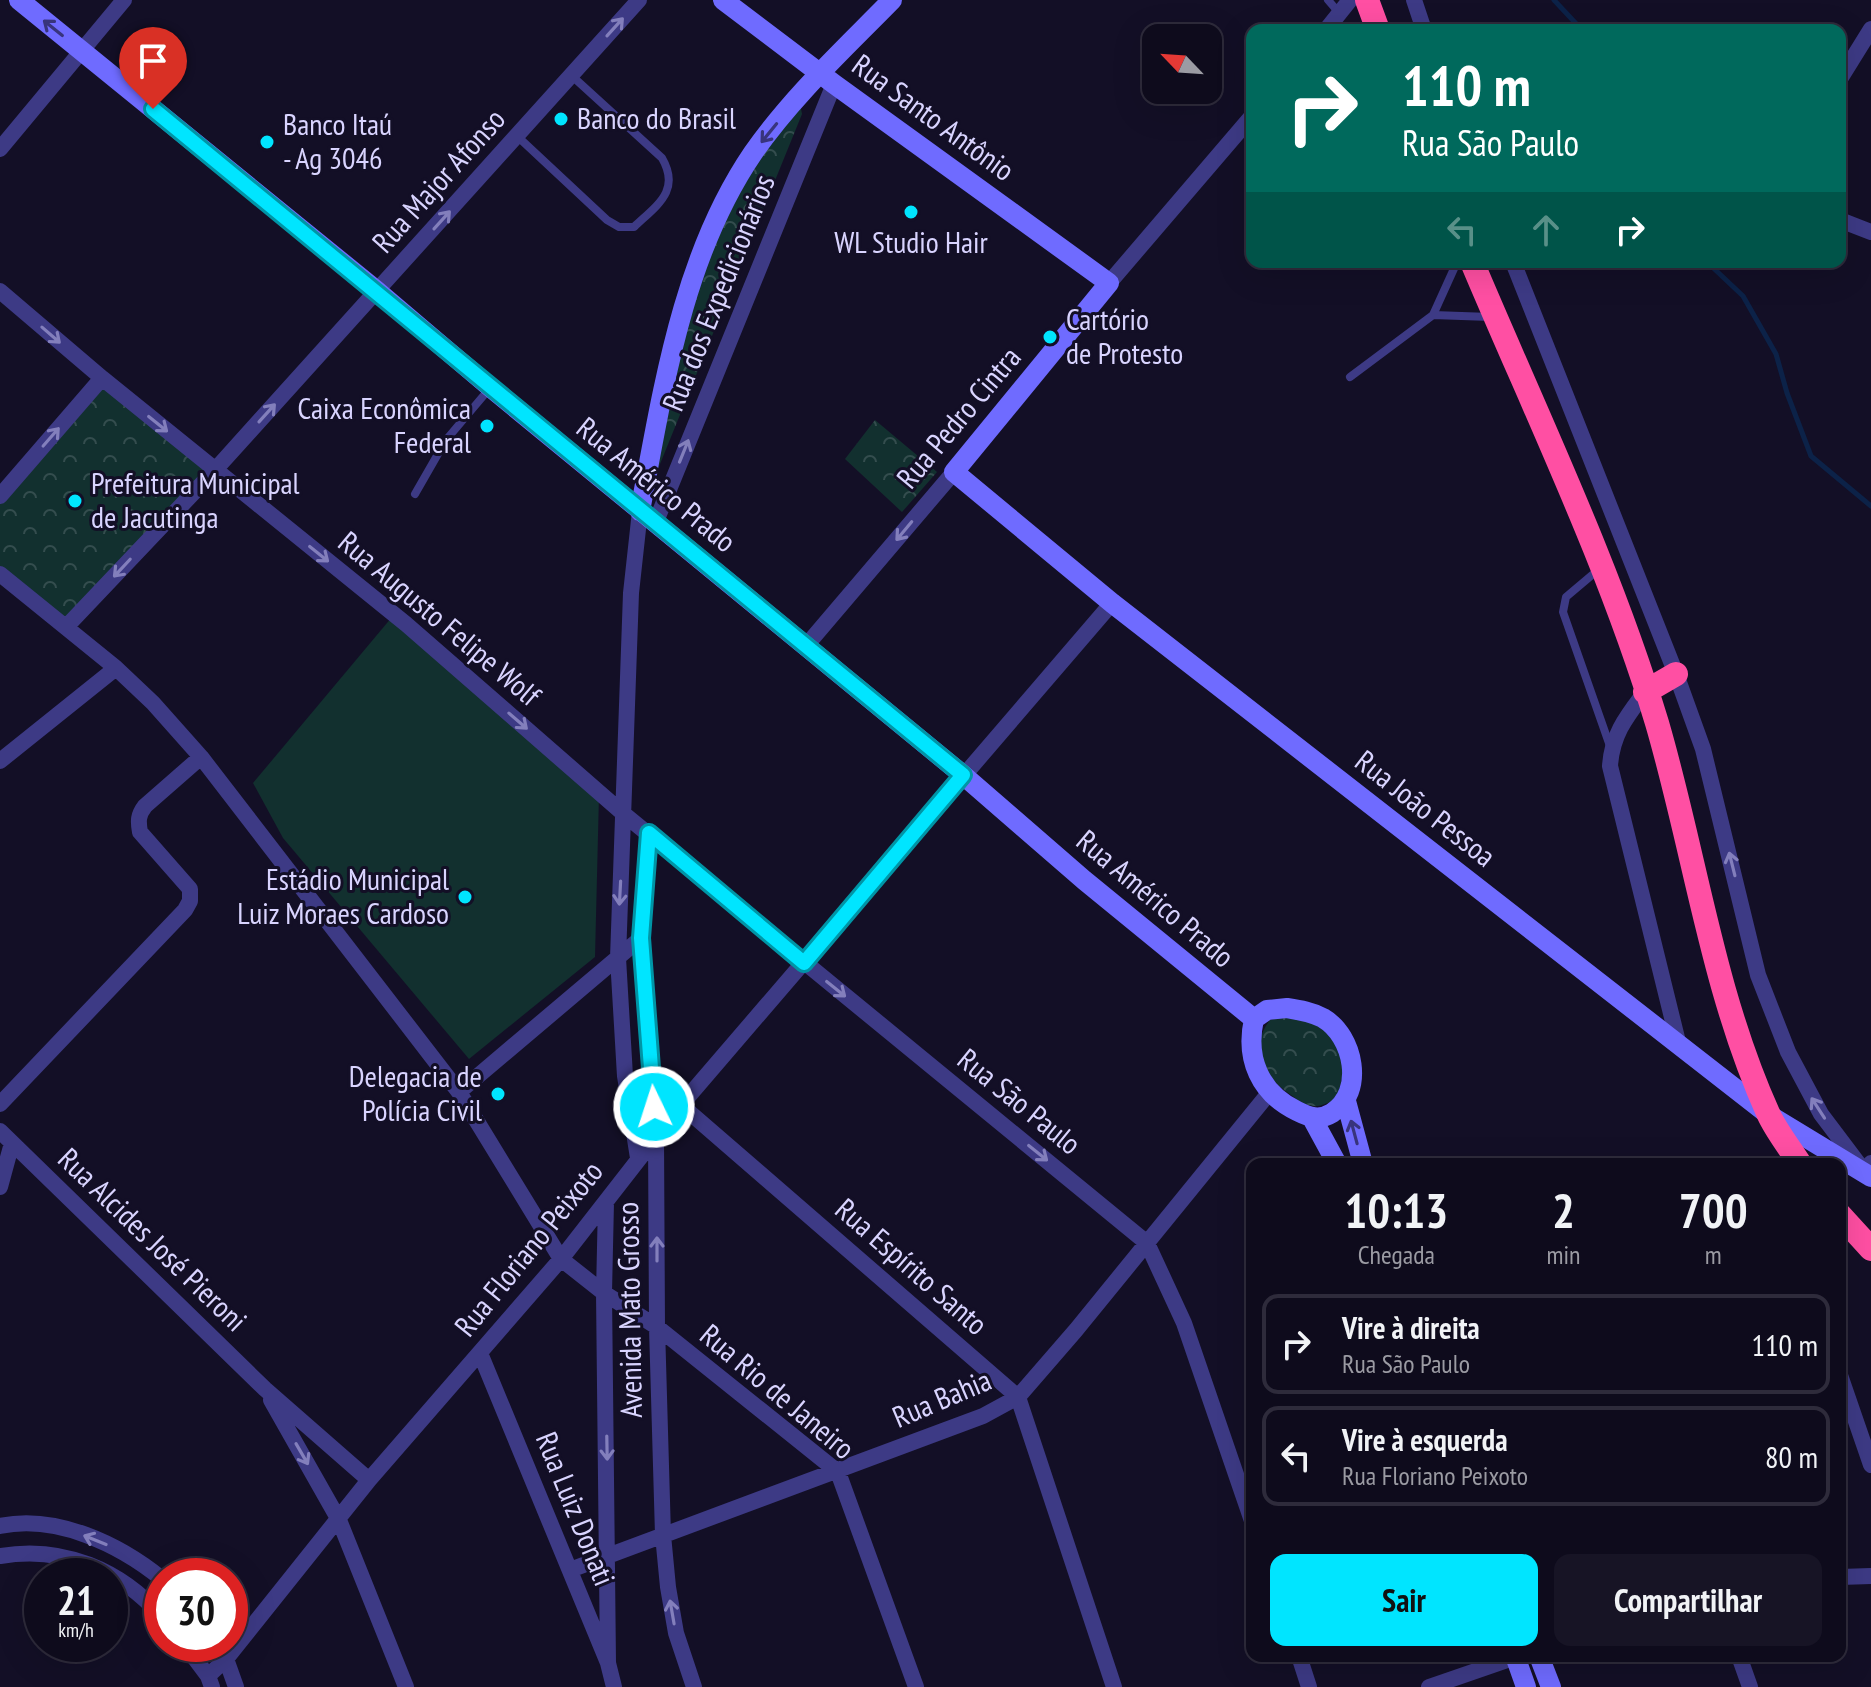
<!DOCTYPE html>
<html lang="pt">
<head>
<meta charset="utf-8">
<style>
	body { margin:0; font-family:"PT Sans Narrow",sans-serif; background:#171425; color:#f1f3f6; height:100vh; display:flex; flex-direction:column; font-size:30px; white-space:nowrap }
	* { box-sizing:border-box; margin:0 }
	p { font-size:26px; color:#9b9ba3 }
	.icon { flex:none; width:44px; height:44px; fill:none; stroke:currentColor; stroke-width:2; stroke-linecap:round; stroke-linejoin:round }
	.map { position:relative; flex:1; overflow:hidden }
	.panel { position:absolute; left:1246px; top:1158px; width:600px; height:504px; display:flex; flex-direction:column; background:#0e0b1c; border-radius:16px; box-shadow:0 8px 32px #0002,0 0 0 2px #2e2b3b }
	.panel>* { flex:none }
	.banner { position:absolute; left:1246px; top:24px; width:600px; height:244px; border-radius:16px; box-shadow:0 8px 32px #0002,0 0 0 2px #2e2b3b; background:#00695c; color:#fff; overflow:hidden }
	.needle { width:52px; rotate:295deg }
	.tools { position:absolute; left:1142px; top:24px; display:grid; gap:16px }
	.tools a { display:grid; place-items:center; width:80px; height:80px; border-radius:16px; background:#0e0b1c; box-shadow:0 8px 32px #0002,0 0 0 2px #2e2b3b; font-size:40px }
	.speed { position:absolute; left:24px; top:1558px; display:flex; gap:16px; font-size:40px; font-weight:700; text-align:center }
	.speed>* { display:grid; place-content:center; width:104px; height:104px; border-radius:50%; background:#0e0b1c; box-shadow:0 8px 32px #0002,0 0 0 2px #2e2b3b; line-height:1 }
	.speed small { font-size:20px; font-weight:400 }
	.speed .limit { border:12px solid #d22; background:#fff; color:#111 }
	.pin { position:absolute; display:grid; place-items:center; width:68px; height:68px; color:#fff; margin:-82px -34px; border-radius:50% 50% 50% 0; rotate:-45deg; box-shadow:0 0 8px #0007 }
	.pin .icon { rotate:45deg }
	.me { position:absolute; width:88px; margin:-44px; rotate:356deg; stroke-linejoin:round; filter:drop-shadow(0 0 6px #0008) }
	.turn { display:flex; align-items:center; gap:28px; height:168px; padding:0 24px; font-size:36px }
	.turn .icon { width:104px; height:104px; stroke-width:2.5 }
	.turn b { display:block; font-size:56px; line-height:68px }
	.lanes { display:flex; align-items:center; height:76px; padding:0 24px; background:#0003; justify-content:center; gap:40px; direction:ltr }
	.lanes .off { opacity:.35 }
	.eta { display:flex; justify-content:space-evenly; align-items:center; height:136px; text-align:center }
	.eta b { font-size:48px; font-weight:700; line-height:56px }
	.button { display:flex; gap:16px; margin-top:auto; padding:16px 24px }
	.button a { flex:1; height:92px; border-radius:16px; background:#00e5ff; color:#111; font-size:32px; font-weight:700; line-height:92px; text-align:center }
	.button a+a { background:#171425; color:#f1f3f6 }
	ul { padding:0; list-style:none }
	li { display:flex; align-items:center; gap:24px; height:100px; margin:0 16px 12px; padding:0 8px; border:4px solid #2e2b3b; border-radius:16px }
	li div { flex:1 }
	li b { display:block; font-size:30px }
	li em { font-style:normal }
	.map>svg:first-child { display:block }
</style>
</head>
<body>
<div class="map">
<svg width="1871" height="1687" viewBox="0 0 1871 1687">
	<defs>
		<pattern id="park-crowns" width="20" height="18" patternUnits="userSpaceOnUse" patternTransform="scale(2)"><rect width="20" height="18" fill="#12302f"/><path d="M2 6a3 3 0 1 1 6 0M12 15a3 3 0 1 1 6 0" fill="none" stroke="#344d4e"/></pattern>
	</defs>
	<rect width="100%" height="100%" fill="#130f26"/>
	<path fill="url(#park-crowns)" d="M799,99l3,15 -157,387 45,-231z
		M102,378l113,92 -148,156 -67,-54v-76z
		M875,420l62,52 -35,40 -57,-53z
		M1293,1015l35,14 18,32 -9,38c-8,3 -16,8 -24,7 -9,-1 -15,-6 -22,-11 -26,-17 -43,-47 -21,-75z"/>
	<path fill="#12302f" d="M392,617l207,178 -4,162 -126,102 -186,-221 -30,-55z"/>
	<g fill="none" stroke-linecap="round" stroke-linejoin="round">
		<path stroke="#0c2248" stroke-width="5" d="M1554,0l28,30
			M1707,262l36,34 33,58 11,39 24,63 60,50"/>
		<path stroke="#3d3a85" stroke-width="8" d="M1328,0l12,14
			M517,136l90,84 12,7h15c23,-22 47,-36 28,-69l-90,-82
			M1433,315l24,-53
			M1350,377l83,-62 57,2
			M415,494l31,-54 44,-52
			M1598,570l-32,27 -3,15 48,137"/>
		<path stroke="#3d3a85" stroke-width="16" d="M1414,0l10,30
			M1326,30l24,-30
			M1840,79l31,-50
			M0,149l124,-149
			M1840,220l31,12
			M1513,262l163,412 27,75 55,226 30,77 33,62 43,57 7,-8
			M1109,283l143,-167
			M0,291l102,87 304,246 219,191 522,428 37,80 68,198
			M0,496l102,-118
			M655,524l179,-440
			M0,574l116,94 37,35 48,54 258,335 102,167 43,34 53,34 181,145 78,215
			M67,626l148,-156 424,-470
			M805,647l149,-175
			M1645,692c-18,24 -33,42 -35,74l69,280
			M0,761l116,-93
			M649,833l-8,105 15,198 1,191 6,208 5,52 8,46 18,54
			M459,1092l182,-154
			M0,1104l185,-194 5,-9v-12l-50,-57c-2,-11 -2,-17 5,-26l56,-49
			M681,1105l337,292 96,290
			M0,1131l265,258 104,91
			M638,1158l-13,-82 -7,-118 13,-365 9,-82
			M0,1187l12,-44
			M606,1202l-2,91 4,370
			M480,1353l128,310 6,24
			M1840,1375l31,90
			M271,1400l68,120 67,167
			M0,1526c56,-12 119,18 162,53
			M0,1556c63,-11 121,14 162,61
			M570,1570l413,-154 35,-19 58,-67 193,-237
			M1840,1577l31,-1
			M184,1644l24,32 4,11
			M216,1644l10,15 10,28
			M1299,1656l10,31
			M1739,1656l11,31
			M208,1676l18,-17 143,-179 192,-221 120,-154 431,-502
			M1429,1687l90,-31"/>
		<path stroke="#6f6bff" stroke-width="20" d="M19,0l358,291 113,96 473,388 121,105 170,139
			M723,0l111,84 275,199 -155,189 158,131 657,512 102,62
			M640,511c23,-121 42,-254 113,-358 39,-56 91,-104 139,-153
			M1287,1008c13,2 25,4 36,10 31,18 42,74 9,95 -13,8 -23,4 -35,-2 -37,-18 -52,-52 -43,-92l13,-9z
			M1346,1101l17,63
			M1312,1118l25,46
			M1515,1656l11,31
			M1539,1656l12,31"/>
		<path stroke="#ff4fa3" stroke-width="24" d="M1367,0l11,30
			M1472,262c64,152 137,302 185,461 38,130 55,266 111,390 8,18 22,35 32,51
			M1645,692l31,-18
			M1840,1215l31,34"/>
	</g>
	<defs><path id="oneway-shaft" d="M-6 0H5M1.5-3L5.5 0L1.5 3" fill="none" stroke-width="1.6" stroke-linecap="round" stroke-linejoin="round" transform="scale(2)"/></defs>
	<g stroke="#837fbc">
		<use href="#oneway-shaft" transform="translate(615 27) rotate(-48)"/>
		<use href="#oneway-shaft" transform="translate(442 220) rotate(-48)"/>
		<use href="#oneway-shaft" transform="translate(51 335) rotate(41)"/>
		<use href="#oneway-shaft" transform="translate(267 413) rotate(-48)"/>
		<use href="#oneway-shaft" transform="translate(158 424) rotate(39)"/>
		<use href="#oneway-shaft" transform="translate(51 437) rotate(-49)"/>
		<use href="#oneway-shaft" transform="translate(684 451) rotate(-68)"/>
		<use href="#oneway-shaft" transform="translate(904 531) rotate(130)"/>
		<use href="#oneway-shaft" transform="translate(319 554) rotate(39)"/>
		<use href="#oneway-shaft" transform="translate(122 568) rotate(133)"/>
		<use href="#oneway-shaft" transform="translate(518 721) rotate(41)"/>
		<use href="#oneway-shaft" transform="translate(1732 864) rotate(-104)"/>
		<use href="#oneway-shaft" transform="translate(620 893) rotate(93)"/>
		<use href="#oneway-shaft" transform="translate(836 989) rotate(39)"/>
		<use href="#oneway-shaft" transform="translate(1818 1108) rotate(-123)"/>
		<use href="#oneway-shaft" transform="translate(1038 1153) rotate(39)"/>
		<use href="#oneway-shaft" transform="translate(657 1249) rotate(-90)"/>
		<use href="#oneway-shaft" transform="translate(607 1448) rotate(89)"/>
		<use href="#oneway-shaft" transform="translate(302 1454) rotate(60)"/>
		<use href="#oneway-shaft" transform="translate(95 1540) rotate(-158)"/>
		<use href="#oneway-shaft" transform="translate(672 1612) rotate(-100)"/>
	</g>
	<g stroke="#38347d">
		<use href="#oneway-shaft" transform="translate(53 28) rotate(-141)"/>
		<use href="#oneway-shaft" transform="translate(769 133) rotate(129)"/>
		<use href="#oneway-shaft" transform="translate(1354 1132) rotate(-105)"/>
	</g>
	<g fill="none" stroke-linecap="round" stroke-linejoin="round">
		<defs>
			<path id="route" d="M153,109l810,666 -159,188 -155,-130 -8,105 13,169"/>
		</defs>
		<use href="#route" stroke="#0095a6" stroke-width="20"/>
		<use href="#route" stroke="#00e5ff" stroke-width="14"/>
	</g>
	<g fill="#00e5ff" stroke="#130f26" stroke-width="3">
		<circle cx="561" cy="119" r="8"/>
		<circle cx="267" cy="142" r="8"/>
		<circle cx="911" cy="212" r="8"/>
		<circle cx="1050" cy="337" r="8"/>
		<circle cx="487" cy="426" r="8"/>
		<circle cx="75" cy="501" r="8"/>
		<circle cx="465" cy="897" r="8"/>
		<circle cx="498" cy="1094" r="8"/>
	</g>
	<g text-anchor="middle" stroke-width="6" stroke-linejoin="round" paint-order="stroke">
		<g font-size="30" fill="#d9d4ff" stroke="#130f26">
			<text transform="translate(933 118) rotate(36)" y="10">Rua Santo Antônio</text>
			<text transform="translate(439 181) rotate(-48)" y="10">Rua Major Afonso</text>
			<text transform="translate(719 293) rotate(-68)" y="10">Rua dos Expedicionários</text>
			<text transform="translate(959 418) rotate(-50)" y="10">Rua Pedro Cintra</text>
			<text transform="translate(656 485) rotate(39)" y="10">Rua Américo Prado</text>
			<text transform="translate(439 619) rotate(40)" y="10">Rua Augusto Felipe Wolf</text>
			<text transform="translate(1425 809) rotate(38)" y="10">Rua João Pessoa</text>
			<text transform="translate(1155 899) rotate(40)" y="10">Rua Américo Prado</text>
			<text transform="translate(1019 1102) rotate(39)" y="10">Rua São Paulo</text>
			<text transform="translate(152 1240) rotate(44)" y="10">Rua Alcides José Pieroni</text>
			<text transform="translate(529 1249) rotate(-51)" y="10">Rua Floriano Peixoto</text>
			<text transform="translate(911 1267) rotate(41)" y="10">Rua Espírito Santo</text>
			<text transform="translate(630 1310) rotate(-91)" y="10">Avenida Mato Grosso</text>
			<text transform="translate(777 1392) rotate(40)" y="10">Rua Rio de Janeiro</text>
			<text transform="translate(942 1399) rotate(-23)" y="10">Rua Bahia</text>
			<text transform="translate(575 1509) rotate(68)" y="10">Rua Luiz Donati</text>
		</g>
		<g font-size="30" fill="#d9d4ff" stroke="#130f26" text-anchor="start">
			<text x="577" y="129">Banco do Brasil</text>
			<text x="283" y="135">Banco Itaú<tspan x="283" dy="34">- Ag 3046</tspan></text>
			<text x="911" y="253" text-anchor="middle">WL Studio Hair</text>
			<text x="1066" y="330">Cartório<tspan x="1066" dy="34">de Protesto</tspan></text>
			<text x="471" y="419" text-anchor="end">Caixa Econômica<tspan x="471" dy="34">Federal</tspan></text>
			<text x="91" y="494">Prefeitura Municipal<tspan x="91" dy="34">de Jacutinga</tspan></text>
			<text x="449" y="890" text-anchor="end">Estádio Municipal<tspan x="449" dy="34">Luiz Moraes Cardoso</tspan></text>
			<text x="482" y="1087" text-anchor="end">Delegacia de<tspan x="482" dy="34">Polícia Civil</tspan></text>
		</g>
	</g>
</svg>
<div class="tools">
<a><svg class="needle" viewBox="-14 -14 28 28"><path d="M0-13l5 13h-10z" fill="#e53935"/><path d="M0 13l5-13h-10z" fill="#9b9ba3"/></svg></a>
</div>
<div class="speed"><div>21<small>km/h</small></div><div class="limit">30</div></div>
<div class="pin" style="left:153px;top:109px;background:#d93025"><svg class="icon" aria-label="arrive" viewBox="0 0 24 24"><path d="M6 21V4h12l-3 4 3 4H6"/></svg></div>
<svg class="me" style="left:654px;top:1107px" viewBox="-20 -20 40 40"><circle r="17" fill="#00e5ff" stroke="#fff" stroke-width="3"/><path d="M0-11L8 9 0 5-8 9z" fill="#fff"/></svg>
<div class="banner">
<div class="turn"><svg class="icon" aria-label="right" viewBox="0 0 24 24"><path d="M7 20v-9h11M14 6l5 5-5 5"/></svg><div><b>110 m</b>Rua São Paulo</div></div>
<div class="lanes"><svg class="icon off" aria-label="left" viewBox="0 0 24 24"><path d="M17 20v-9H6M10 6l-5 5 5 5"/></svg><svg class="icon off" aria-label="ahead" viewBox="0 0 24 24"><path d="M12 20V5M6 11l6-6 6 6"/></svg><svg class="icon" aria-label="right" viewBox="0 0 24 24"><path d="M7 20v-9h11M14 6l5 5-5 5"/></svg></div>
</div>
<section class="panel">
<div class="eta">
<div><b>10:13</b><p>Chegada</p></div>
<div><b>2</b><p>min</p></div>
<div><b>700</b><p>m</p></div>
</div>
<ul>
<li><svg class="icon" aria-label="right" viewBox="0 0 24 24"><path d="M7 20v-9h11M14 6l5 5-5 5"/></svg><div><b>Vire à direita</b><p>Rua São Paulo</p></div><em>110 m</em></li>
<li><svg class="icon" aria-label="left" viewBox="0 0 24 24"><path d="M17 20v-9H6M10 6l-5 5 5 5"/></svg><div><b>Vire à esquerda</b><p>Rua Floriano Peixoto</p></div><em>80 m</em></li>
</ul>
<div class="button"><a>Sair</a><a>Compartilhar</a></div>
</section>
</div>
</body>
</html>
